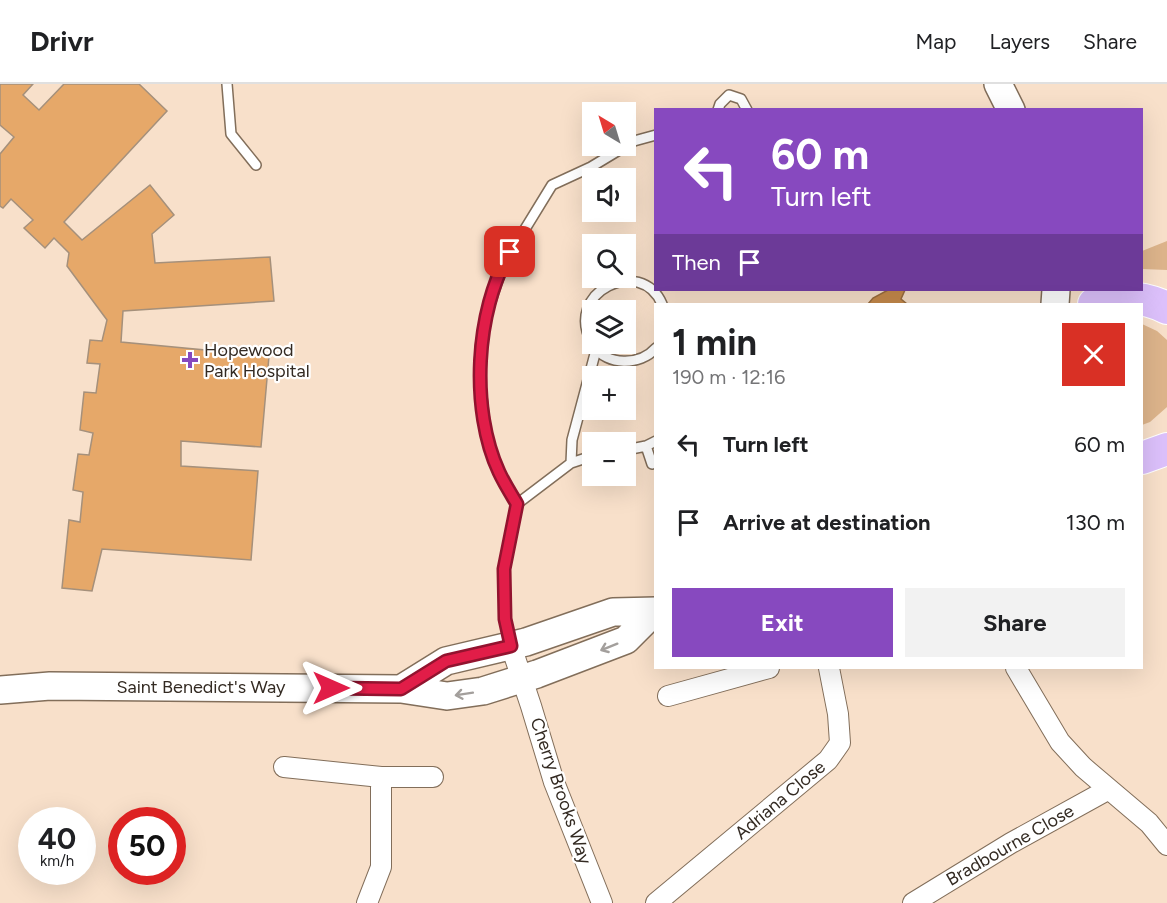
<!DOCTYPE html>
<html lang="en">
<head>
<meta charset="utf-8">
<style>
	body { margin:0; font-family:Figtree,sans-serif; background:#f2f2f2; color:#202124; height:100vh; display:flex; flex-direction:column; font-size:22px; white-space:nowrap }
	* { box-sizing:border-box; margin:0 }
	p { font-size:20px; color:#757577 }
	.icon { flex:none; width:33px; height:33px; fill:none; stroke:currentColor; stroke-width:2; stroke-linecap:round; stroke-linejoin:round }
	.map { position:relative; flex:1; overflow:hidden }
	.drawer { position:absolute; left:654px; top:219px; width:489px; height:366px; display:flex; flex-direction:column; background:#fff; border-radius:0px; box-shadow:0 6px 24px #0002 }
	.drawer>* { flex:none }
	.top-card { position:absolute; left:654px; top:24px; width:489px; height:183px; border-radius:0px; box-shadow:0 6px 24px #0002; background:#8749bf; color:#fff; overflow:hidden }
	.needle { width:39px; rotate:322deg }
	.tools { position:absolute; left:582px; top:18px; display:grid; gap:12px }
	.tools a { display:grid; place-items:center; width:54px; height:54px; border-radius:0px; background:#fff; box-shadow:0 6px 24px #0002; font-size:30px }
	.speed { position:absolute; left:18px; top:723px; display:flex; gap:12px; font-size:30px; font-weight:700; text-align:center }
	.speed>* { display:grid; place-content:center; width:78px; height:78px; border-radius:50%; background:#fff; box-shadow:0 6px 24px #0002; line-height:1 }
	.speed small { font-size:15px; font-weight:400 }
	.speed .limit { border:9px solid #d22; background:#fff; color:#111 }
	.pin { position:absolute; display:grid; place-items:center; width:51px; height:51px; color:#fff; margin:-26px; border-radius:12px; box-shadow:0 3px 9px #0006 }
	.me { position:absolute; width:66px; margin:-33px; rotate:90deg; stroke-linejoin:round; filter:drop-shadow(0 0 4px #0008) }
	.turn { display:flex; align-items:center; gap:21px; height:126px; padding:0 18px; font-size:27px }
	.turn .icon { width:78px; height:78px; stroke-width:2.5 }
	.turn b { display:block; font-size:42px; line-height:51px }
	.then { display:flex; align-items:center; height:57px; padding:0 18px; background:#0003; gap:12px; font-size:22px }
	.round { display:grid; place-items:center; flex:none; width:63px; height:63px; border-radius:0px; background:#f2f2f2 }
	.summary { display:flex; align-items:center; justify-content:space-between; height:102px; padding:0 18px }
	h1 { font-size:36px; font-weight:700; line-height:45px }
	.primary-button { display:flex; gap:12px; margin-top:auto; padding:12px 18px }
	.primary-button a { flex:1; height:69px; border-radius:0px; background:#8749bf; color:#fff; font-size:24px; font-weight:700; line-height:69px; text-align:center }
	.primary-button a+a { background:#f2f2f2; color:#202124 }
	ul { padding:0; list-style:none }
	li { display:flex; align-items:center; gap:18px; height:78px; padding:0 18px }
	li div { flex:1 }
	li b { display:block; font-size:22px }
	li em { font-style:normal }
	header { display:flex; align-items:center; gap:36px; box-sizing:border-box; height:84px; padding:0 30px; background:#fff; border-bottom:2px solid #e0e0e0 }
	header strong { font-size:28px }
	nav { display:flex; gap:33px; margin-inline-start:auto; font-size:21px }
	.map>svg:first-child { display:block }
</style>
</head>
<body>
<header>
<strong>Drivr</strong>
<nav><a>Map</a><a>Layers</a><a>Share</a></nav>
</header>
<div class="map">
<svg width="1167" height="819" viewBox="0 0 1167 819">
	<rect width="100%" height="100%" fill="#f8e0ca"/>
	<path fill="#ddb48b" d="M1167,157v29l-25,-1v-18z
		M1142,240l15,7 10,9v67l-17,15 -8,3z"/>
	<path fill="#c78b4c" stroke="#9b6e3f" stroke-width="1.5" d="M888,206h17l-4,9 6,5h-39l5,-6z"/>
	<path fill="#e6a869" stroke="#a5907b" stroke-width="1.5" d="M0,0h33l-10,11 16,15 25,-26h75l28,27 -103,111 18,18 68,-55 24,30 -22,19 3,29 115,-6 4,44 -151,10 -2,31 148,14 -8,91 -80,-6v25l77,5 -7,89 -149,-11 -10,42 -30,-3 7,-68 11,2 3,-30 -10,-2 5,-36 11,1 4,-22 -13,-3 4,-38 12,1 4,-29 -13,-1 3,-23 12,1 5,-21 -40,-54 2,-13 -15,-15 -9,10 -21,-20 9,-8 -22,-21 -8,9 -3,-2v-52l14,-17 -14,-12z"/>
	<g fill="none" stroke-linecap="round" stroke-linejoin="round">
		<defs>
			<path id="service" d="M227,0l4,50 25,31
				M718,26l2,-6 9,-9 12,4 6,11
				M592,259c-29,-51 49,-88 70,-39
				M594,262c13,20 46,20 62,2
				M646,362l6,18
				M626,366l20,-4 10,-5
				M571,379l1,-23 24,-90
				M517,420l-19,-32 -12,-38 -7,-64 2,-28 8,-35 14,-42 49,-80 39,-18 43,-26 22,-6
				M510,560l-5,-25 -1,-50 13,-65 54,-41 21,-7"/>
			<path id="minor" d="M511,562l20,60 23,76 48,121
				M1016,584l44,74 23,25 66,56 18,22
				M668,612l101,-28
				M284,683l97,10h52
				M367,819l14,-36v-90
				M656,819l172,-143 12,-17 -2,-29 -9,-46
				M913,819l98,-60 98,-54"/>
			<path id="secondary" d="M998,0l13,26
				M1055,220l1,-14
				M401,605l45,-28 80,-19 87,-30 43,-1
				M0,606l50,-4 351,3 46,7 36,-5 54,-17 89,-34 28,-28"/>
			<path id="trunk" d="M1094,220c26,-9 49,-8 73,4
				M1142,374l25,-9"/>
		</defs>
		<use href="#service" stroke="#826e5a" stroke-width="12"/>
		<use href="#minor" stroke="#826e5a" stroke-width="22"/>
		<use href="#secondary" stroke="#826e5a" stroke-width="30"/>
		<use href="#trunk" stroke="#fff" stroke-width="34"/>
		<use href="#service" stroke="#fff" stroke-width="9"/>
		<use href="#minor" stroke="#fff" stroke-width="20"/>
		<use href="#secondary" stroke="#fff" stroke-width="27"/>
		<use href="#trunk" stroke="#dcc0fb" stroke-width="32"/>
	</g>
	<defs><path id="oneway-shaft" d="M-6 0H5M1.5-3L5.5 0L1.5 3" fill="none" stroke-width="1.6" stroke-linecap="round" stroke-linejoin="round" transform="scale(1.5)"/></defs>
	<g stroke="#a39f9c">
		<use href="#oneway-shaft" transform="translate(609 563) rotate(158)"/>
		<use href="#oneway-shaft" transform="translate(464 610) rotate(171)"/>
	</g>
	<g fill="none" stroke-linecap="round" stroke-linejoin="round">
		<defs>
			<path id="route" d="M331,604l70,1 45,-28 65,-15 -6,-27 -1,-50 13,-65c-6,-10 -13,-21 -18,-32 -29,-62 -24,-161 11,-220"/>
		</defs>
		<use href="#route" stroke="#92132f" stroke-width="15"/>
		<use href="#route" stroke="#e11d48" stroke-width="10"/>
	</g>
	<path fill="#8749bf" stroke="#fff" stroke-width="2" d="M187 267h6v6h6v6h-6v6h-6v-6h-6v-6h6z"/>
	<g text-anchor="middle" stroke-width="4.5" stroke-linejoin="round" paint-order="stroke">
		<g font-size="18" fill="#332a22" stroke="#fff" text-anchor="start">
			<text x="204" y="272">Hopewood<tspan x="204" dy="21">Park Hospital</tspan></text>
		</g>
		<g font-size="18" fill="#332a22" stroke="#fff">
			<text x="201" y="609">Saint Benedict's Way</text>
			<text transform="translate(561 707) rotate(71)" y="6">Cherry Brooks Way</text>
			<text transform="translate(780 716) rotate(-40)" y="6">Adriana Close</text>
			<text transform="translate(1010 761) rotate(-30)" y="6">Bradbourne Close</text>
		</g>
	</g>
</svg>
<div class="tools">
<a><svg class="needle" viewBox="-14 -14 28 28"><path d="M0-13l5 13h-10z" fill="#e53935"/><path d="M0 13l5-13h-10z" fill="#757577"/></svg></a>
<a><svg class="icon" aria-label="sound" viewBox="0 0 24 24"><path d="M4 9h4l5-4v14l-5-4H4zM17 9q2 3 0 6"/></svg></a>
<a><svg class="icon" aria-label="search" viewBox="0 0 24 24"><circle cx="10" cy="10" r="6"/><path d="M15 15l6 6"/></svg></a>
<a><svg class="icon" aria-label="layers" viewBox="0 0 24 24"><path d="M12 4l9 5-9 5-9-5zM3 14l9 5 9-5"/></svg></a>
<a>+</a>
<a>−</a>
</div>
<div class="speed"><div>40<small>km/h</small></div><div class="limit">50</div></div>
<div class="pin" style="left:510px;top:168px;background:#d93025"><svg class="icon" aria-label="arrive" viewBox="0 0 24 24"><path d="M6 21V4h12l-3 4 3 4H6"/></svg></div>
<svg class="me" style="left:331px;top:604px" viewBox="-20 -20 40 40"><path d="M0-17L14 15 0 8-14 15z" fill="#e11d48" stroke="#fff" stroke-width="4"/></svg>
<div class="top-card">
<div class="turn"><svg class="icon" aria-label="left" viewBox="0 0 24 24"><path d="M17 20v-9H6M10 6l-5 5 5 5"/></svg><div><b>60 m</b>Turn left</div></div>
<div class="then">Then<svg class="icon" aria-label="arrive" viewBox="0 0 24 24"><path d="M6 21V4h12l-3 4 3 4H6"/></svg></div>
</div>
<section class="drawer">
<div class="summary"><div><h1>1 min</h1><p>190 m · 12:16</p></div><a class="round" style="background:#d93025;color:#fff"><svg class="icon" aria-label="close" viewBox="0 0 24 24"><path d="M6 6l12 12M18 6L6 18"/></svg></a></div>
<ul>
<li><svg class="icon" aria-label="left" viewBox="0 0 24 24"><path d="M17 20v-9H6M10 6l-5 5 5 5"/></svg><div><b>Turn left</b></div><em>60 m</em></li>
<li><svg class="icon" aria-label="arrive" viewBox="0 0 24 24"><path d="M6 21V4h12l-3 4 3 4H6"/></svg><div><b>Arrive at destination</b></div><em>130 m</em></li>
</ul>
<div class="primary-button"><a>Exit</a><a>Share</a></div>
</section>
</div>
</body>
</html>
